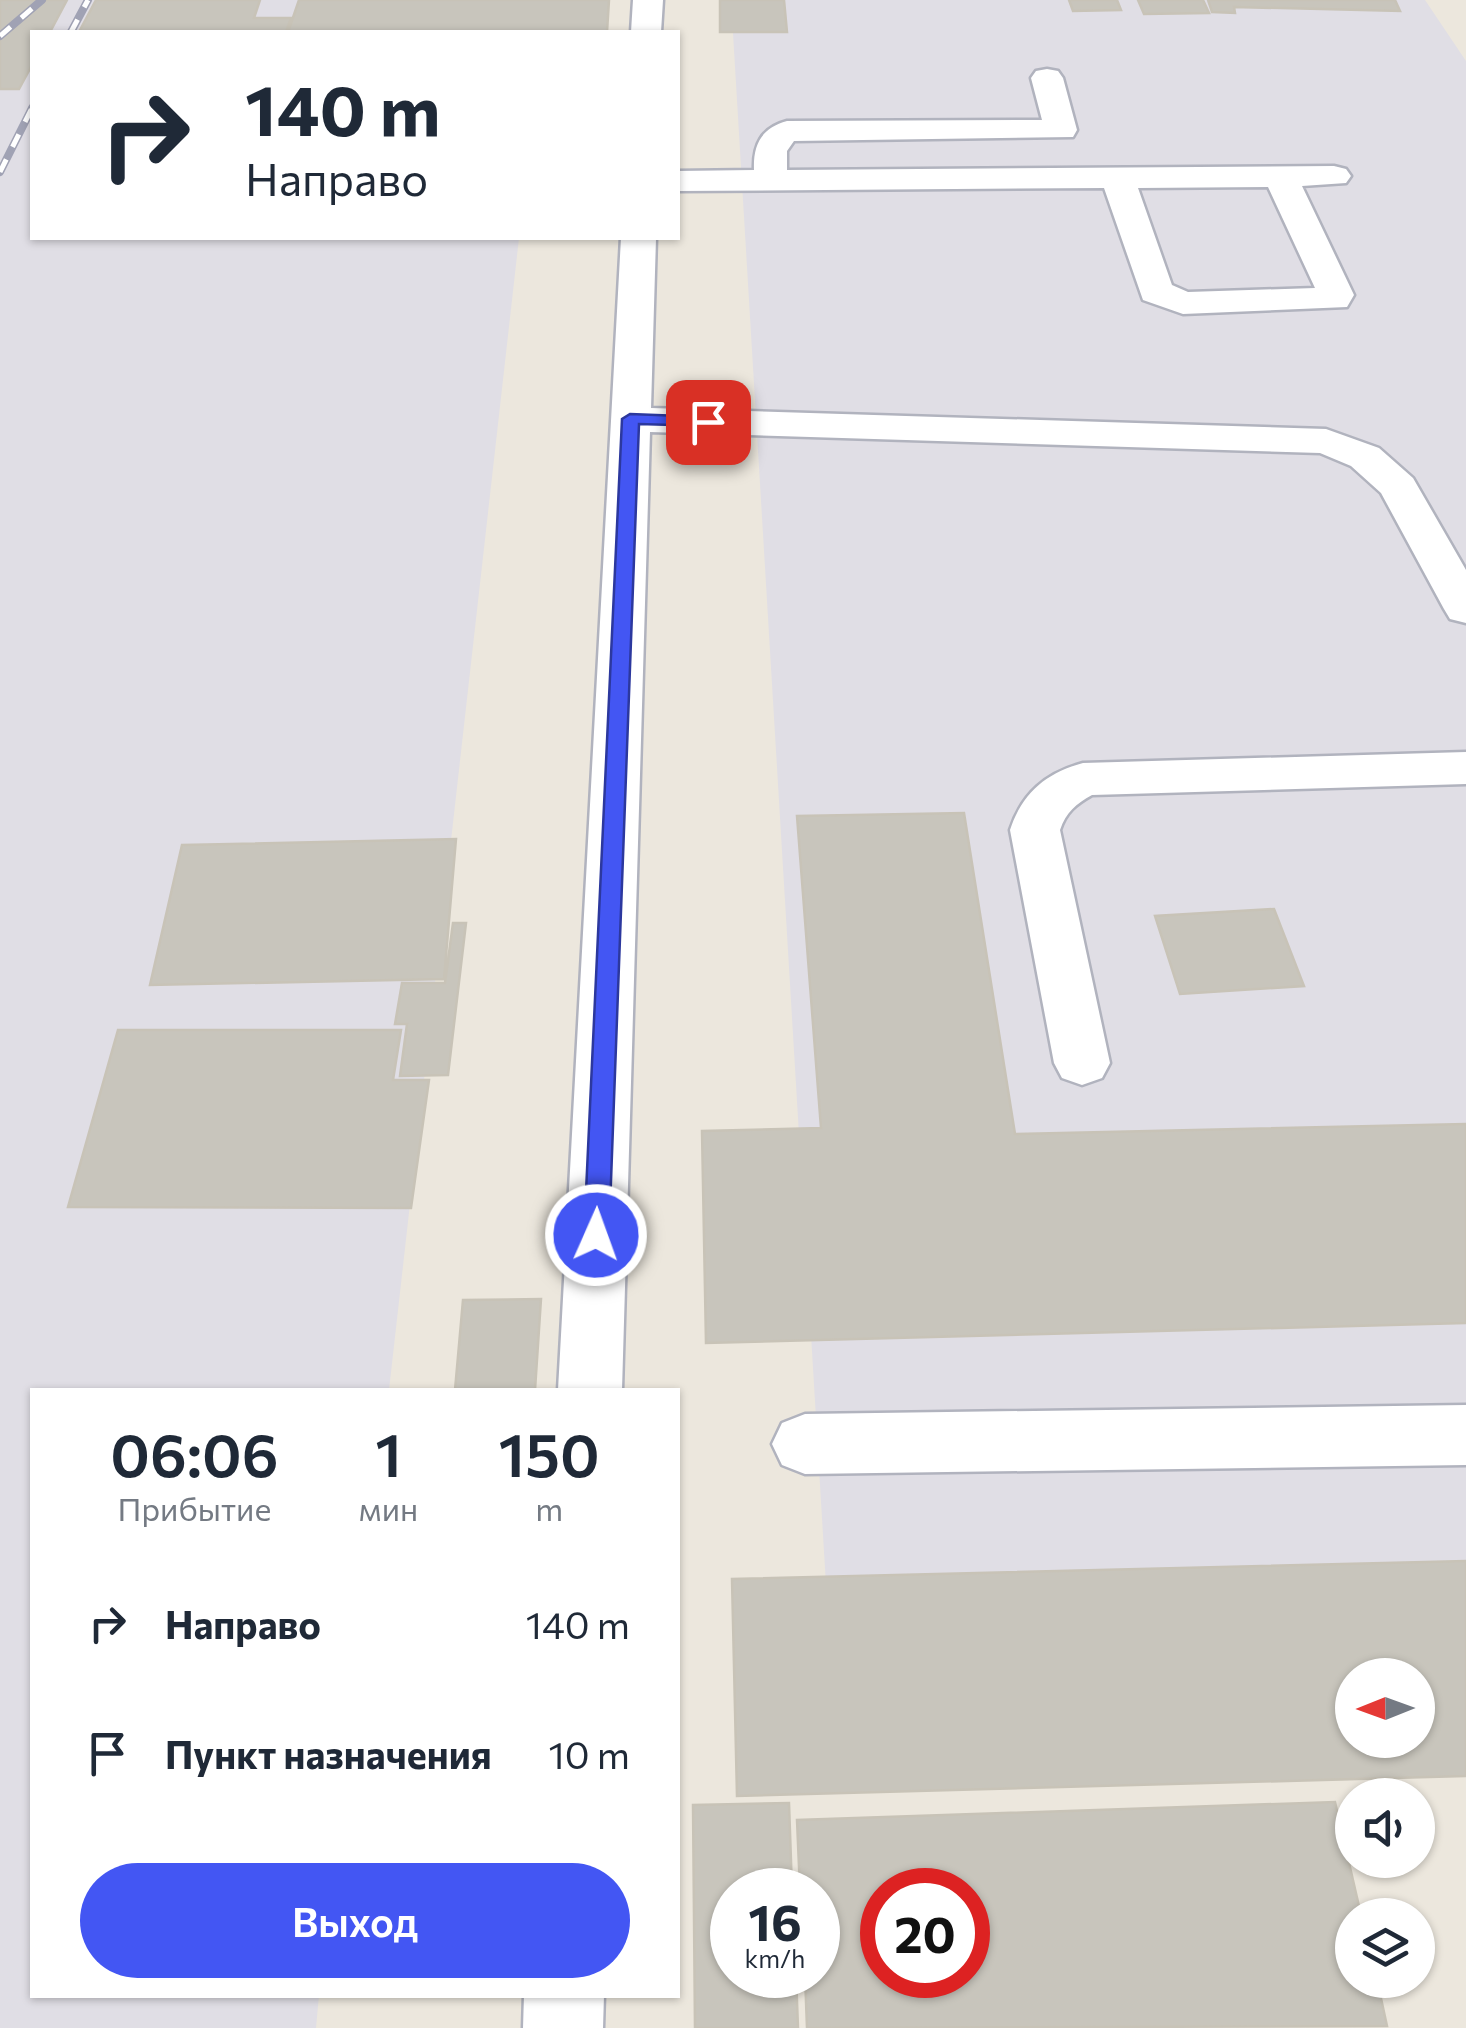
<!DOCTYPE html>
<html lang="ru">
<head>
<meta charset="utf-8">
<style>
	body { margin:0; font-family:Commissioner,sans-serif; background:#f6f6f7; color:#1f2937; height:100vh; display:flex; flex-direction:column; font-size:38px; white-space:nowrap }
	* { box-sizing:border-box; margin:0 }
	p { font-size:32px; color:#747a83 }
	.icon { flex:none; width:55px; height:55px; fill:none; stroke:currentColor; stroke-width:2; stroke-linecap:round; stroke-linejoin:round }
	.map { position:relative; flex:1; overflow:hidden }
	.panel { position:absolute; left:30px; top:1388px; width:650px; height:610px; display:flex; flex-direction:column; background:#fff; border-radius:0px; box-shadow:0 2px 8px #0004 }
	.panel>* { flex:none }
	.hud { position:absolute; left:30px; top:30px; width:650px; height:210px; border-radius:0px; box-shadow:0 2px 8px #0004; background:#fff; color:#1f2937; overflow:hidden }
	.needle { width:65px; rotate:269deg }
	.tools { position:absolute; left:1335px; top:1658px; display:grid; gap:20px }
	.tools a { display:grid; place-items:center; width:100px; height:100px; border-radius:50%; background:#fff; box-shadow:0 2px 8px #0004; font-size:50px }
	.speed { position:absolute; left:710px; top:1868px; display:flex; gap:20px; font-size:50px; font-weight:700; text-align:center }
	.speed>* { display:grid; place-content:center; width:130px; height:130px; border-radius:50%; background:#fff; box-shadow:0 2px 8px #0004; line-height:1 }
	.speed small { font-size:25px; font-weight:400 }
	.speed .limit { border:15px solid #d22; background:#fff; color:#111 }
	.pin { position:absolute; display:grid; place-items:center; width:85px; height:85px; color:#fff; margin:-42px; border-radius:20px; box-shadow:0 5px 15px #0006 }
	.me { position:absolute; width:110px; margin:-55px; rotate:2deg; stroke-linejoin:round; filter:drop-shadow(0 0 8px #0008) }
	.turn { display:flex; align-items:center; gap:35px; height:210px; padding:0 50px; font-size:45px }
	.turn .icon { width:130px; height:130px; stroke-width:2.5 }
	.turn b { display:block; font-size:70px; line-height:85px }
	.eta { display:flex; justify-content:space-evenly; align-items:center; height:170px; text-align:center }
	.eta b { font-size:60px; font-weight:600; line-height:70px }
	.primary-button { display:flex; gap:20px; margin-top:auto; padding:20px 50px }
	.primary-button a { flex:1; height:115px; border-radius:60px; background:#4356f3; color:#fff; font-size:40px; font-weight:600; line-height:115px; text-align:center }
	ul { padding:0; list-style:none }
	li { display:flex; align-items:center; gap:30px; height:130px; padding:0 50px }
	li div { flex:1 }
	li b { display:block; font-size:38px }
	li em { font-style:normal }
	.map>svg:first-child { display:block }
</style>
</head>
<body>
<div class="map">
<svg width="1466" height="2028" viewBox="0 0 1466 2028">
	<rect width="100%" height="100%" fill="#ece7dd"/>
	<path fill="#e0dee5" d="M0,0h546l-4,32h-510v206h487l-130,1152h-357v605h287l-3,33h-316z
		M731,0h694l41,61v1650l-48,2v-38h-66v40l-517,20z"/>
	<path fill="#c8c5bc" stroke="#c8c3b7" stroke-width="2.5" fill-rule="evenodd" d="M0,0h67l-17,32h-18v33l-13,24h-19z
		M96,0h164l-6,18h37l-5,14h-207z
		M299,0h310l-2,32h-319z
		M720,0h64l3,32h-67z
		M1069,0h48l4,10 -48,1z
		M1138,0h65l6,13 -65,1z
		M1208,0h187l5,11 -166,-4 1,6 -23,-1z
		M964,813l51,321 451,-10v199l-760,20 -4,-212 119,-3 -24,-312z
		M456,839l-12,140 -294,6 32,-140z
		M1274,909l30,77 -124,8 -25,-78z
		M453,923h13l-18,152 -48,1 7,-52h-12l7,-41h43z
		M118,1030h283l-8,50h36l-18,128 -343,-1z
		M541,1299l-6,91h-80l8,-90z
		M1466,1561v215l-729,20 -5,-217zM1352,1675h66v65h-66z
		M1335,1802l26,113h-9v65h25l10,46 -580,2 -2,-53h13v-85h-18l-3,-70zM882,1890h86v85h-86z
		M789,1803l3,87h-60v85h64l2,53h-103l-2,-223z"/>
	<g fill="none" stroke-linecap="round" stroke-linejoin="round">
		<defs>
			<path id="minor" d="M633,0h30l-2,32h-30z
				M1047,69l11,2 5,7 14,52 -4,7 -279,4 -7,10v19l547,-4 12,3 5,7 -5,7 -44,3 52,109 -7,12 -164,7 -40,-14 -39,-112 -426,3v-20l76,-1c-1,-25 7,-42 33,-49l255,-1 -11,-42 5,-7zM1268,187l47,101 -127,4 -16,-7 -34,-97z
				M621,238h35l-5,170 675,21 53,19 34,30 53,92v53l-16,-4 -6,-10 -63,-116 -30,-27 -31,-13 -670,-21 -28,958h-64z
				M1466,752v32l-374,11c-16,9 -26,17 -32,35l50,233 -8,15 -20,7 -20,-7 -8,-15 -44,-233c12,-37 36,-57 73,-67z
				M1466,1405v60l-661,9 -23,-9 -10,-21 10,-21 23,-9z
				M524,1995h80l-1,33h-80z"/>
		</defs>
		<use href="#minor" stroke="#b1b3be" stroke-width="5"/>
		<use href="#minor" fill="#fff" fill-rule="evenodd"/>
		<defs>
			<path id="rail" d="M71,32l17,-32
				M0,36l42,-36
				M0,172l32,-64"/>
		</defs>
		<use href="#rail" stroke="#a0a2b4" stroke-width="8"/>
		<use href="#rail" stroke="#fff" stroke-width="5" stroke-dasharray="14" stroke-linecap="butt"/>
	</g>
	<path fill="#4356f3" stroke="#2c389e" stroke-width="2.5" d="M630,414l78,3 8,5 -8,4 -69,-2 -30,811 -4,7 -9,3 -9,-3 -3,-7 38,-816z"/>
</svg>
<div class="tools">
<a><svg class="needle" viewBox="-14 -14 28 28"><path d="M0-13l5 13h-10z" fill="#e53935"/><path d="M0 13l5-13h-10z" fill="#747a83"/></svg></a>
<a><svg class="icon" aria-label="sound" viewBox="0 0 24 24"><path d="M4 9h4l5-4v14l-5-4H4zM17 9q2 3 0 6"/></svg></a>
<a><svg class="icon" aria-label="layers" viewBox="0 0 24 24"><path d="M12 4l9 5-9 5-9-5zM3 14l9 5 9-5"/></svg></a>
</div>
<div class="speed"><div>16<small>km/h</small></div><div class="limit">20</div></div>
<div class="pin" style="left:708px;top:422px;background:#d93025"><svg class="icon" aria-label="arrive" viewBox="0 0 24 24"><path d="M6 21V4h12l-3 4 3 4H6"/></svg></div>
<svg class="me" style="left:596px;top:1235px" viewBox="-20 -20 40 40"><circle r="17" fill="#4356f3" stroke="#fff" stroke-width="3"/><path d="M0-11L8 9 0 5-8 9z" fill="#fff"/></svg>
<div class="hud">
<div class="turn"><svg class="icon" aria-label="right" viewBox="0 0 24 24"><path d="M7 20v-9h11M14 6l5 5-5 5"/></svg><div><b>140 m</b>Направо</div></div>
</div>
<section class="panel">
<div class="eta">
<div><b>06:06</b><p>Прибытие</p></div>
<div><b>1</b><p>мин</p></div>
<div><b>150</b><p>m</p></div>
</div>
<ul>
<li><svg class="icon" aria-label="right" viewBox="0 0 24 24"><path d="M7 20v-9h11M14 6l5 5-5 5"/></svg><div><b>Направо</b></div><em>140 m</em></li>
<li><svg class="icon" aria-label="arrive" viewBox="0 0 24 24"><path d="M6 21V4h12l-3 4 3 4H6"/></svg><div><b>Пункт назначения</b></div><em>10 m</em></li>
</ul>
<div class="primary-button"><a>Выход</a></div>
</section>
</div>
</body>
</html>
